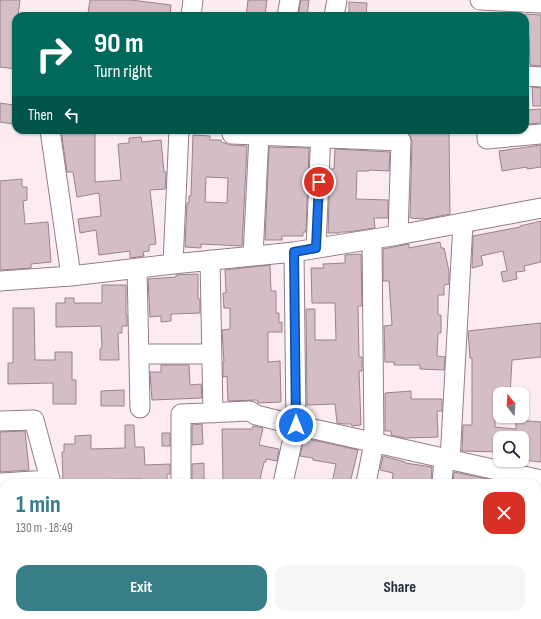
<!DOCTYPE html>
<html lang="en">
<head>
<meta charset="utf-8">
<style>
	body { margin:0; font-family:"Sofia Sans Condensed",sans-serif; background:#f6f6f7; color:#1f2937; height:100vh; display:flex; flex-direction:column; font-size:15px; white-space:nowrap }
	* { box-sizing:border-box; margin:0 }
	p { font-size:13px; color:#747a83 }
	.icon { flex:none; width:22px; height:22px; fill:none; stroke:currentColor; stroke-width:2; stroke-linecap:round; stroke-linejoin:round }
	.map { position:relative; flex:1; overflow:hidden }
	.drawer { position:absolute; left:0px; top:479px; width:541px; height:140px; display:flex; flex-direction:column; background:#fff; border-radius:12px 12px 0 0; box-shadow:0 1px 3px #0004 }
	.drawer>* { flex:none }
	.banner { position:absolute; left:12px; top:12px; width:517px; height:122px; border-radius:12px; box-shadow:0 1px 3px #0004; background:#00695c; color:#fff; overflow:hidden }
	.needle { width:26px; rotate:343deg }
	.buttons { position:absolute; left:493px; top:387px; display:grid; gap:8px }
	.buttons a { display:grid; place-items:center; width:36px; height:36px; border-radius:8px; background:#fff; box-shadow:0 1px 3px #0004; font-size:20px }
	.pin { position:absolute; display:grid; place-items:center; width:34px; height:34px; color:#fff; margin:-17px; border:2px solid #fff; border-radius:50%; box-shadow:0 1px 4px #0007 }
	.me { position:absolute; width:44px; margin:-22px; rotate:0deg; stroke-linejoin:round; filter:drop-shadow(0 0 3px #0008) }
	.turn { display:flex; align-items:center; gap:14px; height:84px; padding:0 16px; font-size:18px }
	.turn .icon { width:52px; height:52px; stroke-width:2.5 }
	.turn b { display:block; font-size:28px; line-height:34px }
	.then { display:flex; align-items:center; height:38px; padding:0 16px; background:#0003; gap:8px; font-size:15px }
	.round { display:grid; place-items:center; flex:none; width:42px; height:42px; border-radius:12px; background:#f6f6f7 }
	.summary { display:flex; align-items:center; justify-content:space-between; height:68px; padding:0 16px }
	h1 { font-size:24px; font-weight:700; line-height:30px; color:#377e86 }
	.action { display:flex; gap:8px; margin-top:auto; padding:8px 16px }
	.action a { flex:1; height:46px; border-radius:12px; background:#377e86; color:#fff; font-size:16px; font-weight:700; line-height:46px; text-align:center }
	.action a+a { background:#f6f6f7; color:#1f2937 }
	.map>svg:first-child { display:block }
</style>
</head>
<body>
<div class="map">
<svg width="541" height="619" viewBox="0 0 541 619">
	<rect width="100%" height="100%" fill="#fcecf1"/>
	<path fill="#d5bdc5" stroke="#9a828a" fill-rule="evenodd" d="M0,0h20l-2,16h-2v53l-16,-2z
		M90,0h41l40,5 -1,11h-60l-22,-3z
		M248,0h19l-2,16h-19z
		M301,0h8l-2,16h-9z
		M349,2l18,1 -1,13h-17z
		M525,14l16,1v51l-11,-1 -1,-29h-4z
		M532,87l9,1v18h-8z
		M0,103l14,2 -2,19 -12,-2z
		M541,109v14l-14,1 -1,-14z
		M61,130h34v52l26,-2 -3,-36 11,-1v-5l12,-1 1,5 19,-2 3,32h2v3l-1,14 -15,1 6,54 -7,1v6l-6,1 1,4 -14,2v-7l-31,4 -3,-25 -16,3 -2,-14 23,-3 -2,-23 -22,4 -4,-25h-6z
		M409,130h40l1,84 -25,5 -15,-1 2,-77 -3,-7z
		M193,135l17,1v4h11v2l10,3 16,1 -5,100 -41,-2v4l-16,-1 2,-44h2v-7h2zM206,177l22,1 -1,25 -22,-1z
		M541,145v22l-14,2v-2l-25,4 -3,-20z
		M269,147l40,1 -3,84h-3v4h-21v4h-17z
		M335,149l55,3 -1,19 -20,-1v1h-12l-1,28 32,1v18h-14l1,10 -27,4h-7l-2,1h-11l2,-64h4z
		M22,179v8h5v13l-4,1 2,23 23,-2 3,40 -20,2v4l-31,2v-89z
		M541,221v41l-17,4 1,5 -9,1 1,7 -14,3 -2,-10 6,-1 -4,-20 -22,5 2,9 -11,3 1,-32 47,-9v-1z
		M440,242l1,6h3l5,23v13l-5,1v10h-6v20h3v18h-3l-1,23 8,1 -1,13 -24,-1v-4h-26v-3h-9l-1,-36 8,-1 -3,-44h-6v-32l26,-5v4z
		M361,254l1,52h-4l1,51h3v14h-3l2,54 -9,1 -1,-2h-7l-7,-1 -2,-19 -28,1 -1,-96h9v31h21l-1,-37h-23l-1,-35h13l-1,-4 22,-1v-8z
		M270,265l1,26h5v22h3v10l3,-1v10h-14v30l12,-1 1,41 -23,1 -1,-3 -29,1 -1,-25 -4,1v-15h1l-2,-32 8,-1v-21h-6l-1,-15h3l-1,-23z
		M198,274v25h2v14l-29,1v7l-10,1v-6l-11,1 -2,-38 28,-2v-2z
		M102,285h24v30h1v11h-5v7h-4l1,27h-19v-11l2,-1 -1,-22 -45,1v-24h9v-5h9v5h28z
		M13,308h21l1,52h20v-8h17v28h4v24h-23v-21l-45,1v-21h5z
		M541,323v34l-29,3 -2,34h-11l-1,14h-3v19l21,2v-9l25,2v40l-19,-2v-22h-22v14l-38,-1 1,-26h9v-67h-2l-2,-27z
		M161,365h28l1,20 11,-1 1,14 -50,2 -2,-28h11z
		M124,390v16h-23v-15z
		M411,391v8h31v12h-5l1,26 -33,1 -14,-3v-4h-6v-38z
		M202,424l1,20 -11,1v-20z
		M125,425h9l1,22h9l1,18 25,-1v10h-3v9h-26v-4l-78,1 -1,-28h2v-8h11v-8l16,-1v14l34,-1z
		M253,426l10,2 -4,17 20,4 -2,12 -11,-2v3h-2l-5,21h-36l-1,-54h30z
		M25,431l4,39 -29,2v-40z
		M162,433h8v13h-8z
		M304,438l54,12 -8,33h-18l4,-19 -23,-4v-2l-13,-2z
		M383,456l22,6v1l27,4 -1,16h-39l1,-10 -13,-3z
		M204,463v20h-12v-19z
		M454,472l34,7v4h-35z"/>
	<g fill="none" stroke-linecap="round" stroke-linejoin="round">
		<defs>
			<path id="minor" d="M480,0l61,3
				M191,16l2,-16
				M287,16l3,-16
				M334,16l3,-16
				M525,76l16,1
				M50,130l21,146
				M487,130v9l54,-5
				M232,134l169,7 -3,94
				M316,248l5,-118
				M253,256l6,-121
				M210,260l3,153
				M173,264l6,-134
				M137,268l3,140
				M0,281l71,-5 102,-12 121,-12 104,-17 143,-27
				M139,354h72
				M0,421l34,-1 17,63
				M450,461l13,-238
				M0,483l50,-3
				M181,483v-69l69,-3 6,4 40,10 245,55
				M283,483l13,-58 -2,-173
				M366,483l8,-40 -2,-204
				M442,483l2,-24
				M0,547h4
				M0,613h4
				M65,615v4
				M182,615v4
				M258,615v4
				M461,615l16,4"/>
		</defs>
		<use href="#minor" stroke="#947d85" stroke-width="21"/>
		<use href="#minor" stroke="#fff" stroke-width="19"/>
	</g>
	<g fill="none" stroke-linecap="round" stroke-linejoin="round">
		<defs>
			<path id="route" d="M296,425l-2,-173 22,-4 3,-66"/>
		</defs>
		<use href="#route" stroke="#114b97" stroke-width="10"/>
		<use href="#route" stroke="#1a73e8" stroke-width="7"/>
	</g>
</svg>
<div class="buttons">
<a><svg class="needle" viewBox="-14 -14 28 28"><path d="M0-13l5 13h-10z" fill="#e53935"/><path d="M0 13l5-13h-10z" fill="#747a83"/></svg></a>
<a><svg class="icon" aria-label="search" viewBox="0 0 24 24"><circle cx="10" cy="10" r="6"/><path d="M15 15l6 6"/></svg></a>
</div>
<div class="pin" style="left:319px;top:182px;background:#d93025"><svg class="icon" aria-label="arrive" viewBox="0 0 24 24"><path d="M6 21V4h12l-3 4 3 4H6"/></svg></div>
<svg class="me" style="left:296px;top:425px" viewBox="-20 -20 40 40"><circle r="17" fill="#1a73e8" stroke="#fff" stroke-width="3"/><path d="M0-11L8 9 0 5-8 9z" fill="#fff"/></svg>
<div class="banner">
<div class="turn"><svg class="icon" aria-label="right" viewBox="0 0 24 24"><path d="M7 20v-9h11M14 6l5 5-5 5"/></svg><div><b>90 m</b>Turn right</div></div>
<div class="then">Then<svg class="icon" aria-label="left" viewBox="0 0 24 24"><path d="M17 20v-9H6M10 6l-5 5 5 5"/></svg></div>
</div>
<section class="drawer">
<div class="summary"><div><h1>1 min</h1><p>130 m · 18:49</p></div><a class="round" style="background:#d93025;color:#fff"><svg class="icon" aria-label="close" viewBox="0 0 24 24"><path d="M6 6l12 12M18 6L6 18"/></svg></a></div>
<div class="action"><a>Exit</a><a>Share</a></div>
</section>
</div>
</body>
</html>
